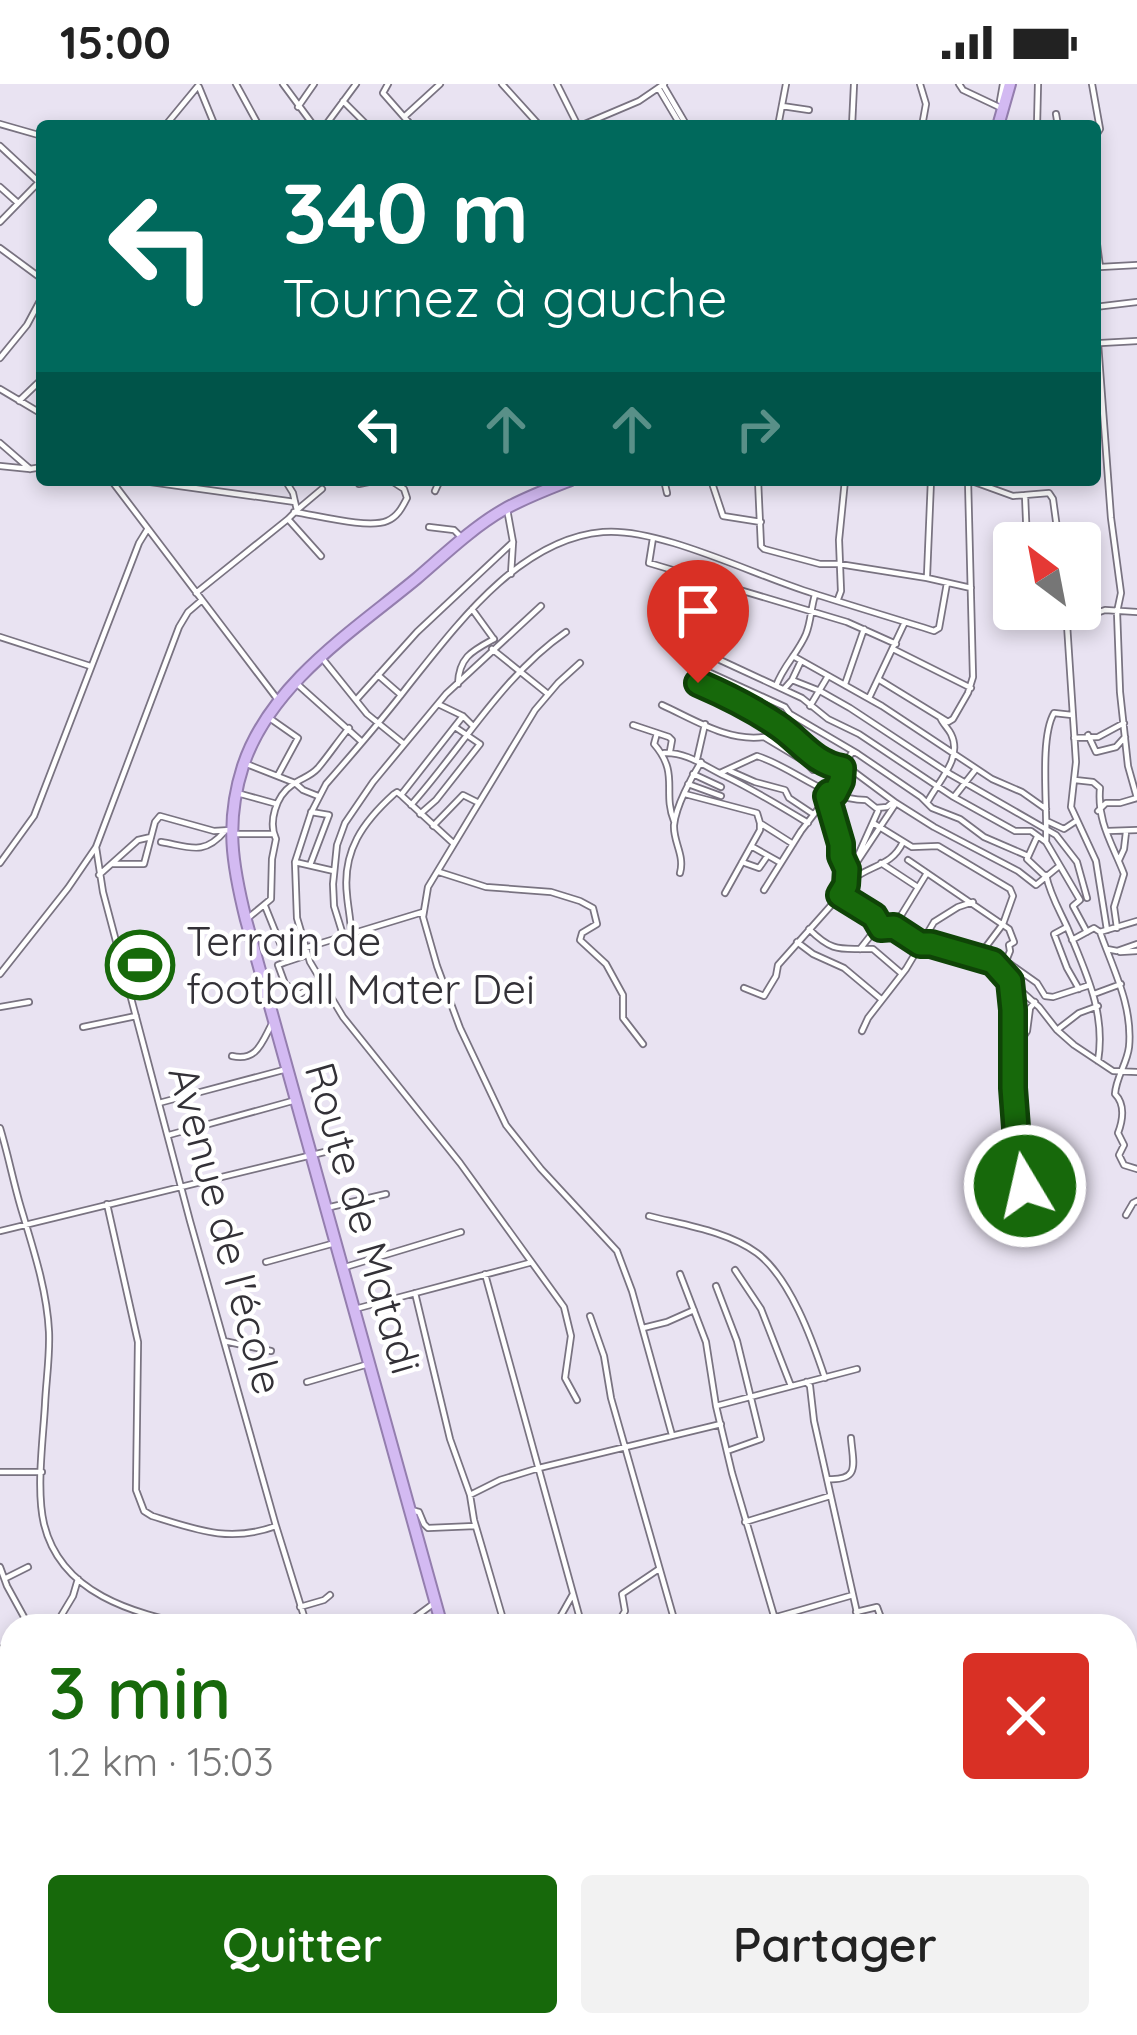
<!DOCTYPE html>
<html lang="fr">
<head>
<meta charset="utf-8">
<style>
	body { margin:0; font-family:Quicksand,sans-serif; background:#f2f2f2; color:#222; height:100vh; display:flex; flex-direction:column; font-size:45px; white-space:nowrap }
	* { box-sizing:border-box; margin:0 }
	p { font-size:39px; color:#767676 }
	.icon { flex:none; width:66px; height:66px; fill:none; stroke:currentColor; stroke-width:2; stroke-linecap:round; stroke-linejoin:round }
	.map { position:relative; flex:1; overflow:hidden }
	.sheet { position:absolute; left:0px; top:1530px; width:1137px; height:423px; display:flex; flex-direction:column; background:#fff; border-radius:36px 36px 0 0; box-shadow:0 6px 18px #0003 }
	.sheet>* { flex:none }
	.hud { position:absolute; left:36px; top:36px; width:1065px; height:366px; border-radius:12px; box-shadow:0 6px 18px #0003; background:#00695c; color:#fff; overflow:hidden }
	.needle { width:78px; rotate:328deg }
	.controls { position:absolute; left:993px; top:438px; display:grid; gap:24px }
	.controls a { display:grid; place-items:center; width:108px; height:108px; border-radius:12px; background:#fff; box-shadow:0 6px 18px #0003; font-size:60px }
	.pin { position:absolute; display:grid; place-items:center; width:102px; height:102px; color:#fff; margin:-123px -51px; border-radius:50% 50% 50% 0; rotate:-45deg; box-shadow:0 0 12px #0007 }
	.pin .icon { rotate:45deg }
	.me { position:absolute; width:132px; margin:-66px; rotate:351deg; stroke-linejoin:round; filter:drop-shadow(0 0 9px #0008) }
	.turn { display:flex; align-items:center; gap:42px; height:252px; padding:0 48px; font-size:54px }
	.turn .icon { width:156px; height:156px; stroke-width:2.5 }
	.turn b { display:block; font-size:84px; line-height:102px }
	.lanes { display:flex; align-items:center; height:114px; padding:0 48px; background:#0003; justify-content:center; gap:60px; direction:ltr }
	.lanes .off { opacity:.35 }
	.round { display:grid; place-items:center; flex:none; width:126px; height:126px; border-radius:12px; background:#f2f2f2 }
	.head { display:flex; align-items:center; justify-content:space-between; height:204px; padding:0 48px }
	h1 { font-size:72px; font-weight:600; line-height:90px; color:#17690b }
	.action { display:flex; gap:24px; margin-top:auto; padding:24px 48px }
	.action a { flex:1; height:138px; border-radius:12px; background:#17690b; color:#fff; font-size:48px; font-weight:600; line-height:138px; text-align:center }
	.action a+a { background:#f2f2f2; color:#222 }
	.status { display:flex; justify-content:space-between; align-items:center; height:84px; padding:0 60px; background:#fff; direction:ltr }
	.status svg { height:33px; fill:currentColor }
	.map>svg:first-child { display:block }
</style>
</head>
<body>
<div class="status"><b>15:00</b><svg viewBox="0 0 49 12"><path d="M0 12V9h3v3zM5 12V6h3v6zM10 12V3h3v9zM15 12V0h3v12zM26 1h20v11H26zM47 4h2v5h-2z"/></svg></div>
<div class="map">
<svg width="1137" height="1951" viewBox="0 0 1137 1951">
	<rect width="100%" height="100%" fill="#e9e3f2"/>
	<path fill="#dfcff3" d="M148,850l14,53 -30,9 -14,-53z"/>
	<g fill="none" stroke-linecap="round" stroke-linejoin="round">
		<defs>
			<path id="minor" d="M236,0l23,42
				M283,0l31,42
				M388,0l-5,9 29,33
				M502,0l38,42
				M557,0l21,42
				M920,0l6,20 -4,22
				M959,0l4,6 36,17
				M1092,0l8,45 -5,8
				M663,1l24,41
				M199,3l16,39
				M659,5l22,37
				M343,17l25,25
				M1000,17l3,-17
				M782,22l27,4
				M298,23l16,-23
				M1056,30l2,12
				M404,33l36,-33
				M0,40l42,12
				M165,42l33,-40
				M325,42l31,-42
				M580,42l59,-25 25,-17
				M778,42l8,-42
				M852,42l2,-42
				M1037,42l1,-42
				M1095,57v36
				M0,62l42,39
				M0,103l18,16
				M0,138l38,-39
				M1095,145l5,38 37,-2
				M0,164l42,31
				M1095,223l42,-5
				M1101,259l36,-2
				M0,274l27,-33 15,-28
				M0,305l42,25
				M19,317l23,-22
				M0,359l30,26
				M0,382l30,3 12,-2
				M111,396l167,220
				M136,396l159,22
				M285,396l8,13 2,9
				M664,396l3,13
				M711,396l12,36 38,6
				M758,396l3,66 3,3 56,15h19l88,14 44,10
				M969,396l44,16 36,-3 4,6 6,44
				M359,400l19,-4
				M435,407l5,-11
				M1025,411l2,48
				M507,425l6,33 -2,32
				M297,426l25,-21
				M294,428c22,3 74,17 93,9 10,-4 15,-13 20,-23l-3,-9 -14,-9
				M288,435l33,37
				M429,443l25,3 8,8
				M653,454l-4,25 198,59 49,22
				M927,492l4,-96
				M196,509l92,-74 9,-9 -2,-8
				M838,515l3,-8 -2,-51 6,-60
				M1080,524l8,1 7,5
				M472,525l21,29
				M1066,525l10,153 -5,45 25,54 11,69
				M1067,534l13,1 25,-9 32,2
				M0,553l90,29
				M492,565l56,45
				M893,565l78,39
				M793,572l89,50 110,73 30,13 24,17
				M322,574l45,56 37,30
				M720,576l82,38 26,21 31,15 93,62 63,35h16l15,11 34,58 -7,6 14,26
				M580,579l-22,20 -23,27 -107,177 -5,30 14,49 23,62 46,97 35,44 76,82 15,40 40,144
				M706,587l79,36 5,7 68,40 63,43 11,11 28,11 24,18 44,19
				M378,591l23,20
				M878,595l70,43 5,-3 15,-26 5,-16 -5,-197
				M792,596l28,11 30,17 100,66 106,61 21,27 10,36
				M296,599l66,59
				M698,599l46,21 39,24 26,27 23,12 17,1 47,35 38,24 84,44 18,14 22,-18
				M458,600c1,-27 14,-33 36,-45
				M845,600l19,-55
				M776,602c7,-20 22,-33 30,-52 5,-12 5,-27 9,-39
				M784,605l8,-9 9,-19
				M869,614l36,-76
				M356,616l61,-68 96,-90
				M438,620l25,12 10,10
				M662,621c33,15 66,37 102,32l40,24 9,9 21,-3
				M810,622l18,-30
				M268,633l30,21 -20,37
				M633,641l36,12 3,3 -2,11
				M657,649l-3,11c26,30 8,47 20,77
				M1088,651l8,17 20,-5 9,-10
				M1074,654l24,-1 26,-14
				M664,669c23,-1 40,13 61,23 29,14 55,30 83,47
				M697,675l8,-35
				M244,679l51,20 8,7 15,6
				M730,687l25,11 30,8 4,8 24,16
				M720,689l37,-17c38,12 67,44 109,44l10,8 11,-1 6,-5
				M693,690l28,13
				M1075,696l18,2 7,6c-3,34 12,55 24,86l-10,33 3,21
				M688,700l33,12
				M237,709l40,11
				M834,709l8,-13 -1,-11 12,-18
				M685,710l72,19 3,10 33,21
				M401,711l62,-79
				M827,712l7,20 13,61
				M954,713l22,-28
				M928,717c11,-21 35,-43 23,-67 -3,-6 -9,-11 -11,-17
				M411,721c51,-57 91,-129 155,-173
				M1098,727l8,-8h14l17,-5 -9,-32 -8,-74 -3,-80 4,-19 -10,-75 -13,-175
				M420,730l16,-14 44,-56 -25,-17
				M1049,738l15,7 12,-8
				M873,739l39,24 26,-1 72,43 3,7 -10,28 -24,32
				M433,742l30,-31 14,7
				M1108,747l29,-1
				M237,750h36
				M1037,753l-10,22 17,16
				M161,758c29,5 43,14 64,-11
				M1046,758c2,-33 -7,-103 8,-129l18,2
				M751,762l30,17
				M96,763l7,45 87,329 86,305 31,100
				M856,776l22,-49
				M908,776l101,69 5,13 -5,3 1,6 -4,10
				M1119,776l5,-11 2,-17
				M295,778l39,9
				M742,778l17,6 7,-10
				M0,779l34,-47 105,-273 8,-13
				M881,779l35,23
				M112,780h32l11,-42 5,-6 54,15 17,-1
				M310,781l19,-50 -18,-3
				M439,788l47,15 65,5 29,9 13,7 4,16 -15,9 -2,7 26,24 17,31v23l20,26
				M680,789c5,-18 -7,-31 -6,-48 2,-19 17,-47 27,-63
				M99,791l39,-35 13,-3
				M1046,791c4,20 14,36 22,54 18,44 38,84 30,132
				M848,799c21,-19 43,-15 55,-41
				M764,806l37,-59 27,-35
				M725,809l35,-63v-7
				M840,811l34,22 7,11 13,-1 26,17 11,1 64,18 15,18 29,26 18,23 17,15 39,26 24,1
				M265,822l21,52v4l-8,3 7,19 15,10 20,-12
				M248,834l23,-19 1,-40 4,-20c-8,-17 0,-43 16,-54 9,-7 18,-8 26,-17 11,-13 20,-27 31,-40
				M894,843l33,-54
				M1067,843l-13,7 13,34 12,21
				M809,845c25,25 32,19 64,20l28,24
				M1100,848c13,37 33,74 29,115 -2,17 -13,30 -14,47 10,10 8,26 3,39l6,12 -5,10 5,10 13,4
				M351,849c0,-13 -3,-25 -4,-38 -5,-44 16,-73 47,-101l3,-2 5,4 51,47
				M343,851l-9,-29 -1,-22 4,-39 8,-22 28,-41 73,-88 95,-88
				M1072,856l22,-12 6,4 37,-11
				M797,858l16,12 31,14 37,31
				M986,863l51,36 8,13 8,1 37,-12
				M305,864l118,-36
				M860,865l19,-24
				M1107,865l10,2 20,-7
				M1120,868l17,-1
				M286,878l21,-7
				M0,890l68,-86 28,-41 83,-220 9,-15 14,-12
				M1010,897l8,173 7,9v24l21,14
				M744,904l20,8 12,-20 2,-11 57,-64 18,-33 43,-65
				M1094,910l27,-10
				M0,923l29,-5
				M83,943l53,-11
				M1057,946l22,-17 19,-7
				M862,947l6,-13 38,-49 28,-47 24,-15 15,-5
				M1014,967l13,-20 3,-23 5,-6
				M232,972c26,6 30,-15 41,-34
				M159,1019l128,-34
				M0,1044c8,26 13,53 21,80 12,40 26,82 28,124 1,25 -3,49 -4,73 -2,35 -9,85 -1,119 17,70 89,89 150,102
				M169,1051l127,-35
				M107,1120l31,138 -2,148 8,21 8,5c45,14 78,27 124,10
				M326,1124l60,-14
				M1126,1131l7,-12 4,-2
				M649,1132c35,9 78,15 108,37 33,25 55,86 68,125
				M0,1147l341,-83
				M266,1178l69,-19
				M342,1184l119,-36
				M735,1186l26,39 30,77
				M485,1190l97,352
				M680,1190l26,68 10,64 16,67 45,153
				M716,1202l21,55 24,98 -31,11
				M415,1209l35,146 20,56 4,25 31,106
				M355,1225l174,-46
				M590,1232l14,40 7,42 65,228
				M643,1244l24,-6 27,-12
				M224,1257l47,10
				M307,1298l58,-17
				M806,1298l4,4 4,35 46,205
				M577,1316l-12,-22 6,-42 -7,-29 -104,-144 -117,-146 -33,-55 -13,-44 -2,-56 16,-49 15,-29c28,-32 56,-64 82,-98 48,-60 111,-147 195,-154 56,-5 153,44 209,61 40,13 81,25 122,38l5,-3 8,-45
				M716,1322l141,-37
				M0,1388h42
				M827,1395c34,2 26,-15 24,-41
				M470,1411l30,-15 39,-12 182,-44
				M411,1426l8,2 5,12 4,4 47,-2
				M745,1438l85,-26
				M0,1483l7,19 22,40
				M6,1494l22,-11
				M300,1523l24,-7 6,-5
				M856,1528l21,-5 7,19
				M55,1542l18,-30 5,-17
				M403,1542l30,-22
				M555,1542l18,-32
				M616,1542l9,-15 -3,-17 37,-25
				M745,1542l108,-31
				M0,1565l12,-5
				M0,1616l12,3
				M1125,1632l12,-5
				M0,1652l12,3
				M1125,1675l12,-2
				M0,1681l12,3
				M0,1718l12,3
				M1125,1743l12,-4
				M0,1752l12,3
				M0,1777l12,3
				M1125,1800l12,36
				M0,1808l12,3
				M0,1841l12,3
				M1125,1859l12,-11
				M0,1868l12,3
				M1125,1897l12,-8
				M0,1898l12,3
				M0,1928l12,4
				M1125,1937l12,-8
				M51,1941l24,7 5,-2v-5
				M143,1941l16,10
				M208,1941l10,10
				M237,1941l4,10
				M317,1941l2,10
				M392,1941v10
				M620,1941l12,10
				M676,1941l6,10
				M719,1941l7,10
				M794,1941l2,10
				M922,1941l78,6
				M136,1951l2,-10
				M285,1951l2,-10
				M446,1951l23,-10
				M633,1951l15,-10
				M881,1951l2,-10
				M1103,1951l16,-10"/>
			<path id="trunk" d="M998,42l12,-42
				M442,1542l-196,-706c-14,-56 -21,-98 -3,-154 27,-82 110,-135 173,-187 28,-24 56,-51 87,-69 21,-12 45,-21 68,-30
				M563,1941l6,10"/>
		</defs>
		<use href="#minor" stroke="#797381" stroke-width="8"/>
		<use href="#trunk" stroke="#947eae" stroke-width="14"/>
		<use href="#minor" stroke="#fff" stroke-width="4.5"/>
		<use href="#trunk" stroke="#d3baf2" stroke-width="10"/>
	</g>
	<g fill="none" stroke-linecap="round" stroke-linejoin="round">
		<defs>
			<path id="route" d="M698,599c28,12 54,25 79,42 23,15 36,38 65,43l-1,13 -6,12h-6l-2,3 14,48v12l6,13 -1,16 -6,10 34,21 7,12 13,-1 26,17h11l62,18 17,19 3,29v78l5,66 7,9v23"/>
		</defs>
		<use href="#route" stroke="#0f4407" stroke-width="30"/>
		<use href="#route" stroke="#17690b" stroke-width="21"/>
	</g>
	<defs>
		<symbol id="stadium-ring" viewBox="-11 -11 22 22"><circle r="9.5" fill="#fff" stroke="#17690b" stroke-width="1.5"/><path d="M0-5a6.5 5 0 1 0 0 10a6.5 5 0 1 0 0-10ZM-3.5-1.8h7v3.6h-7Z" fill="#17690b"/></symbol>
	</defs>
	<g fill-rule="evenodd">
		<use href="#stadium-ring" x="102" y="843" width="76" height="76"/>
	</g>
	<g text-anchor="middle" stroke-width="9" stroke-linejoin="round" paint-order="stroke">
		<g font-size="42" fill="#333137" stroke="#fff" text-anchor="start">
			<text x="186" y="872">Terrain de<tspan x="186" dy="48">football Mater Dei</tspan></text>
		</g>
		<g font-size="42" fill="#333137" stroke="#fff">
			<text transform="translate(363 1134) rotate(74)" y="15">Route de Matadi</text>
			<text transform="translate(226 1146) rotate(75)" y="15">Avenue de l'école</text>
		</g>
	</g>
</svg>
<div class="controls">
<a><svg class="needle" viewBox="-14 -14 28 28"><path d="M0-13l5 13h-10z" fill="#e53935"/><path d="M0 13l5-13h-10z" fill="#767676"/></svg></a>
</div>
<div class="pin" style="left:698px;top:599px;background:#d93025"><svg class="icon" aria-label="arrive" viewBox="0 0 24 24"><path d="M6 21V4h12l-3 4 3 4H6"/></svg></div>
<svg class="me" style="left:1025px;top:1102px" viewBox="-20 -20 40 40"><circle r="17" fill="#17690b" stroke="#fff" stroke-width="3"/><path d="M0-11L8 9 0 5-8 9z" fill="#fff"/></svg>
<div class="hud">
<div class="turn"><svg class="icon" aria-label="left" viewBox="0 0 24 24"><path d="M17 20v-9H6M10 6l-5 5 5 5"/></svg><div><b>340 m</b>Tournez à gauche</div></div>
<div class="lanes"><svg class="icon" aria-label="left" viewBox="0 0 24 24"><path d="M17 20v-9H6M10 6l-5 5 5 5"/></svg><svg class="icon off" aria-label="ahead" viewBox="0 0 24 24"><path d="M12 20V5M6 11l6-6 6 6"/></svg><svg class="icon off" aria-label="ahead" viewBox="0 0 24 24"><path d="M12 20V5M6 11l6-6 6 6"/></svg><svg class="icon off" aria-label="right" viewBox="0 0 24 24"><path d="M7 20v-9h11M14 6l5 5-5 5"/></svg></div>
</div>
<section class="sheet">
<div class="head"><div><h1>3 min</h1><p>1.2 km · 15:03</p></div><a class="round" style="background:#d93025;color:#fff"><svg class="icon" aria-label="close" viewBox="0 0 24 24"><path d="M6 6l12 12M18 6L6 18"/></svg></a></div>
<div class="action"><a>Quitter</a><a>Partager</a></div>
</section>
</div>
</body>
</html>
